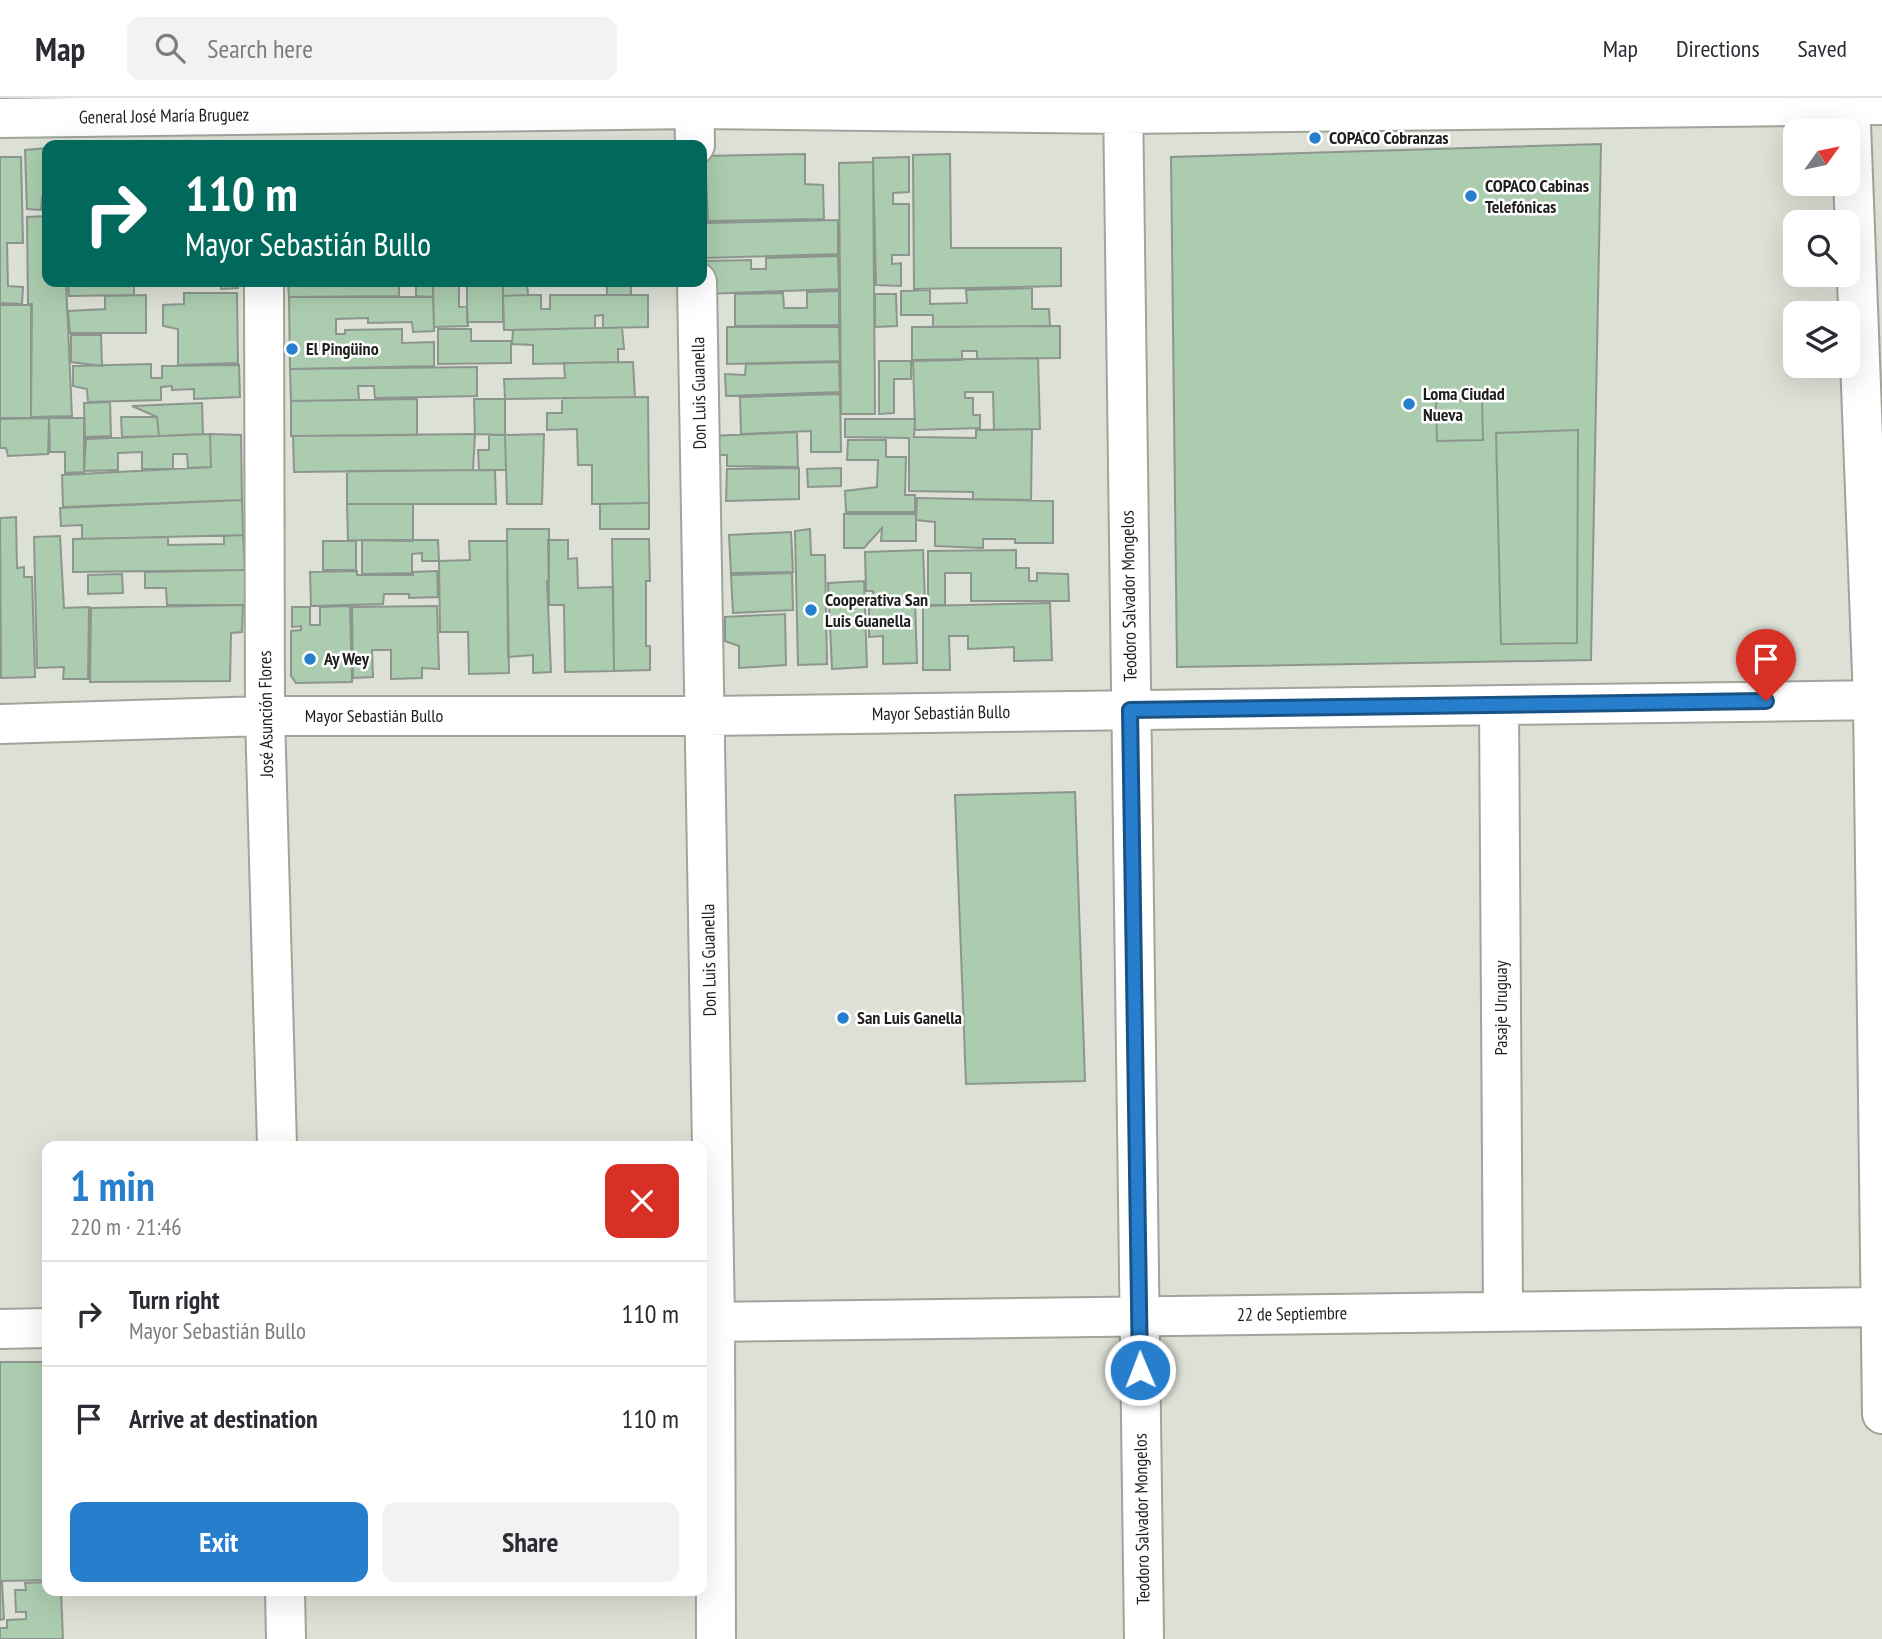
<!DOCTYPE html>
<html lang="en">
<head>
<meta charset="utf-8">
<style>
	body { margin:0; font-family:"PT Sans Narrow",sans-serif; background:#f2f2f3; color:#2b2b33; height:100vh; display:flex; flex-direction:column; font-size:26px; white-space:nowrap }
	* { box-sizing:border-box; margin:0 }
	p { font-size:23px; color:#7c7c81 }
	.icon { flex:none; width:38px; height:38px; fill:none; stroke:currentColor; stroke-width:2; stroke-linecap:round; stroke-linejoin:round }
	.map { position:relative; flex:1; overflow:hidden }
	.details { position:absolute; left:42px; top:1043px; width:665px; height:455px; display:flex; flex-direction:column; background:#fff; border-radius:14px; box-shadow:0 7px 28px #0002 }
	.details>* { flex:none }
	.hud { position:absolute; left:42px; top:42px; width:665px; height:147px; border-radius:14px; box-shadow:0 7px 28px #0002; background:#00695c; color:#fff; overflow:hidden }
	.needle { width:46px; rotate:57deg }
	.buttons { position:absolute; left:1783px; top:21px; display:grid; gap:14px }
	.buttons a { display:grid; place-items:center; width:77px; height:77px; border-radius:14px; background:#fff; box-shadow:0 7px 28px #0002; font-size:35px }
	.pin { position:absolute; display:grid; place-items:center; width:60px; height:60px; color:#fff; margin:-72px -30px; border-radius:50% 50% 50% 0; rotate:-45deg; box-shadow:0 0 7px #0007 }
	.pin .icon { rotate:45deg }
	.me { position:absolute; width:77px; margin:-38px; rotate:359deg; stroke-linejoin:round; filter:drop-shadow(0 0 5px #0008) }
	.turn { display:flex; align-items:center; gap:24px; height:147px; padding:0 28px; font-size:32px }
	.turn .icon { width:91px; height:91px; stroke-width:2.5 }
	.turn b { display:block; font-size:49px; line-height:60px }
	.round { display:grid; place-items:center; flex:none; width:74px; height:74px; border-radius:14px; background:#f2f2f3 }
	.head { display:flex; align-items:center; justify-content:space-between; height:119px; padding:0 28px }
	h1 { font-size:42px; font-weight:700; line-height:52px; color:#277ecc }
	.button { display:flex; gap:14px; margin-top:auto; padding:14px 28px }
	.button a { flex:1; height:80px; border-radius:14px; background:#277ecc; color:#fff; font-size:28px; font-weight:700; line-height:80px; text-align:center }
	.button a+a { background:#f2f2f3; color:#2b2b33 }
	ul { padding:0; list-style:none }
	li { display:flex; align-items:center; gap:21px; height:105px; padding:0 28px; border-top:2px solid #e1e1e2 }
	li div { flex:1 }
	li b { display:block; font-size:26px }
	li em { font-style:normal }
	header { display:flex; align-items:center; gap:42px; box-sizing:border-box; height:98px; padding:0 35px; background:#fff; border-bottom:2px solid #e1e1e2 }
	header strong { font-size:33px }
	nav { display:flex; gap:38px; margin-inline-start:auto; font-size:24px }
	.search { width:490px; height:63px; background:#f2f2f3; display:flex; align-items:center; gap:18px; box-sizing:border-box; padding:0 24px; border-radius:14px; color:#7c7c81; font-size:26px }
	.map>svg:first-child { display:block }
</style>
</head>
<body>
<header>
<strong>Map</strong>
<div class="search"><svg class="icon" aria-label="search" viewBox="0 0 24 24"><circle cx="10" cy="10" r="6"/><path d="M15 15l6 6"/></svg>Search here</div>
<nav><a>Map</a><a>Directions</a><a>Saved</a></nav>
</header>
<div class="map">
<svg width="1882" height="1541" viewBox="0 0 1882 1541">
	<rect width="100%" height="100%" fill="#dce0d5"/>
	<path fill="#abccaf" stroke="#8d968e" stroke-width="2" d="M1601,46l-10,516 -414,7 -6,-510z
		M47,50v49h-5l-1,13 -14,-1 -2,-59z
		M805,56v30l18,1 1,34 -116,2 -3,-65z
		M950,56l1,94h110v38l-147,3 -1,-134z
		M0,59h21l2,86h-16l1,43 15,1 -1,17 -22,-1z
		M909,59v35l-16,1v11h16v51h-17v9l9,-1v23l-25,-1 -3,-127z
		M873,64l2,252h-34l-2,-251z
		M47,118v66h19l6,134 -41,1 1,-113h-4l-1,-87z
		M838,122v34l-135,4v-35z
		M838,158l1,33 -134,5v-33l46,-1v9h15v-11z
		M68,184h66v13l-65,1z
		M221,184h17v6l-17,1z
		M288,184h118v3l-7,-1v12l-110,1z
		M416,184h17v15l-17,-1z
		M433,184l26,1v24l8,-1 1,20 -34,1z
		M467,184h36v40h-36z
		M503,184h24l1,13 -25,1z
		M607,184h24v13h-24z
		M1032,190v21h17l1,17 -117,1v-12h-32v-24l29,-1v14l37,-1 -1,-13z
		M839,193v34l-104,1v-32l48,-1 1,15h23v-16z
		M184,195h53l1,70 -60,2v-36l-15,-3v-21l21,-1z
		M875,196h21l1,32 -22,1z
		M146,197v38h-76l-2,-22 37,-2v-13z
		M528,197h13v14h9v-14h98v32l-45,1v-13l-8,1v12l-91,2 -1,-34z
		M289,199h144l1,34 -21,1 -1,-10 -44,1v-5l-32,1v15h9v-4l57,-1v14l32,-1v24l-144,3z
		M0,207h31v113h-31z
		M1060,228v32l-83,1v-8h-15v9l-50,1v-34z
		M727,229h112l1,34 -113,3z
		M595,230h27l2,21h-6v13l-85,2v-19l-21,-1 1,-14z
		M438,231h33v12h40v22l-73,1z
		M71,237h30l1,31 -31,-4z
		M1038,260l2,71 -46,1 -1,-38h-28v6h8v17h7v13l-65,2 -2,-70z
		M879,263h32v18h-17v34l-15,1z
		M633,264l2,35 -130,2 -1,-20 61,-1 -1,-15z
		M839,264l1,30 -114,4 -1,-22 20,1 1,-11z
		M151,266v14h11v-12l77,-1 1,32 -46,2v-10l-22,1v-4l-11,1v13l-73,2 -1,-13 -14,-3v-20z
		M477,269v29l-102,2 -1,-12h-16l1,14 -68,1 -1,-32z
		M840,296l1,58h-30v-21l-70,3 -1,-37z
		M648,299l1,106 -57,1v-39h-14l-1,-36 -30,1v-17h15v-15z
		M417,301v36l-126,1v-35z
		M474,301h31v36l-30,-1z
		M1482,302l1,40 -46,1 -1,-40z
		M110,304l1,34 -26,1 -1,-34z
		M202,305l1,31 -44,2 -2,-19 -25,-11z
		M121,319h36l2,19 -37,1z
		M49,320l-1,36 -40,2 -2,-8h-6v-29z
		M49,320h35v54l-19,1v-21h-15z
		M845,321h70l-1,18 62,1v-8l56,-1 -1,71 -58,-1v-7l-64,-1v-53l-64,-1z
		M1578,332l-1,213 -76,1 -5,-211z
		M797,334l1,35 -71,-1v-11h-16l1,-19z
		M210,336l31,1 1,65 -179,7 -1,-32 149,-8z
		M210,336l1,33 -23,1 -1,-14h-14v15h-31v-17l-24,1v17l-34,1 2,-32z
		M475,336l-2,36 -179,2 -1,-36z
		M544,336l-2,70h-35l-2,-69z
		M489,337h16l1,35h-27l-1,-20h11z
		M848,342h38v17h20l-1,38h10v17h-69l-1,-21 32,-4 1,-27h-31z
		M799,370v31l-73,2 1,-32z
		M841,370v18l-33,1 -1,-18z
		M495,372l1,34h-149v-33z
		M917,400l136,3v42h-38v-4h-32v9l-48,-2v-24l-19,-2z
		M242,402l1,35 -161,4v-14l-21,1 -1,-18z
		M649,405v26h-49v-25z
		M347,406h66v37l-65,-1z
		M844,416h72v27h-35l1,-13 -18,20h-20z
		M16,419l1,51 7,-1v10h8l3,100 -34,1 -1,-160z
		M507,431h42v51l-2,1 4,91 -18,1v-18l-25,2z
		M810,431l1,26h14l2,109 -29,1 -3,-134z
		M791,434l2,40 -62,1 -2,-38z
		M243,437l2,35 -172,2v-33l95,-2v8l56,-1v-8z
		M60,438l4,72 25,-1 -1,72h-25l1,-12 -27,1 -3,-131z
		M612,441h37l1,42h-4v65h4v24l-36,1z
		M362,442h76l1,21h-17v-8l-10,1v19l-50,1z
		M548,442h20v19l9,-1 1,30 35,-1 1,84 -49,1 -1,-67h-15z
		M323,443h33v29h-33z
		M469,443h38l2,132 -40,1 -1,-42h-28l-1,-71 31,-1z
		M923,452l2,51h-10l2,62 -34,1v-28l-14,1v-31h5l-1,-15h-7l-1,-39z
		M1016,452v18h13v13h8v-8l31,1 1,27h-98v-28h-26v32h-17v-54z
		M245,472l1,35h-79l-1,-17h-21v-16z
		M357,473v4h56v-3l24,-1 1,26 -29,1v-4h-25l-1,10 -72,2 -1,-34z
		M792,475l1,37 -60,3 -2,-38z
		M122,476l1,19 -35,1v-19z
		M864,483l3,86 -35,2 -4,-86z
		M1050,505l2,57 -38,1v-14l-46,2v-13h-19l1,34h-27v-64z
		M243,507l-1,27 -11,1 -1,48 -140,1 1,-74z
		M350,508l2,76 -56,1 -5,-7v-45l10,-1v-4l-9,1v-20h18v18h10v-18z
		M437,508l2,63 -17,-1v10l-31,1v-29h-19l1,27 -20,1 -1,-71z
		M785,516l1,51 -47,3v-22l-14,-5v-24z
		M1075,694l10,289 -119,3 -11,-289z
		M0,1264h47v218l-47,1z
		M47,1484v9h14l2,48h-63v-11h7v-8l19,-1v-7h-10l-1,-22h11l-1,-7z
		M0,1485h2l2,36 -4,1z"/>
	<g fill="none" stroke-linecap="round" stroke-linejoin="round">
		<defs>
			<path id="minor" d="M694,0l1,47
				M1123,0l21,1541
				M1850,0l23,602 9,714
				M0,20l694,-9 429,5 759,-9
				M264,184l1,434 12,430
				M697,184l18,1040 1,317
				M1499,607l4,607
				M0,626l265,-8h439l1178,-16
				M702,1224l1180,-15
				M0,1231l47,-1
				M285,1493l1,48"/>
		</defs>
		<use href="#minor" stroke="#a0a49a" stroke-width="42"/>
		<use href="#minor" stroke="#fff" stroke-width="38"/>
	</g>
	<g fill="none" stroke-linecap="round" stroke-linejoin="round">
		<defs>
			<path id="route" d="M1140,1272l-10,-660 636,-9"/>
		</defs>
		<use href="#route" stroke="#195285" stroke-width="18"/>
		<use href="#route" stroke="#277ecc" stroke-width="12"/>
	</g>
	<g fill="#277ecc" stroke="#fff" stroke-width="2.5">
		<circle cx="1315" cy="40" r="7"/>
		<circle cx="1471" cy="98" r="7"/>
		<circle cx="292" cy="251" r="7"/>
		<circle cx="1409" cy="306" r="7"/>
		<circle cx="811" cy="512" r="7"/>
		<circle cx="310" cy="561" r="7"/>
		<circle cx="843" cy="920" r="7"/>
	</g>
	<g text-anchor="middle" stroke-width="5" stroke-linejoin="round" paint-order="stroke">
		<g font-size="18" fill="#1e1f1c" stroke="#fff">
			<text transform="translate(164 18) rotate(-1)" y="6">General José María Bruguez</text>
			<text transform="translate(699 295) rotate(-91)" y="6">Don Luis Guanella</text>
			<text transform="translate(1129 498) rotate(-91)" y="6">Teodoro Salvador Mongelos</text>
			<text transform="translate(941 615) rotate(-1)" y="6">Mayor Sebastián Bullo</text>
			<text transform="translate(266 616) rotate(-91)" y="6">José Asunción Flores</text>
			<text x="374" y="624">Mayor Sebastián Bullo</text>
			<text transform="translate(709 862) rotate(-91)" y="6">Don Luis Guanella</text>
			<text transform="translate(1501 910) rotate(-90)" y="6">Pasaje Uruguay</text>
			<text transform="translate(1292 1216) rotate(-1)" y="6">22 de Septiembre</text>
			<text transform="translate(1142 1421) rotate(-91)" y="6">Teodoro Salvador Mongelos</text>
		</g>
		<g font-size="18" font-weight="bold" fill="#1e1f1c" stroke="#fff" text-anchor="start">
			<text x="1329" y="46">COPACO Cobranzas</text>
			<text x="1485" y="94">COPACO Cabinas<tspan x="1485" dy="21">Telefónicas</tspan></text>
			<text x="306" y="257">El Pingüino</text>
			<text x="1423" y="302">Loma Ciudad<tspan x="1423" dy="21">Nueva</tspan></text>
			<text x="825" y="508">Cooperativa San<tspan x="825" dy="21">Luis Guanella</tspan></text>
			<text x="324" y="567">Ay Wey</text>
			<text x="857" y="926">San Luis Ganella</text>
		</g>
	</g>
</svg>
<div class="buttons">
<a><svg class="needle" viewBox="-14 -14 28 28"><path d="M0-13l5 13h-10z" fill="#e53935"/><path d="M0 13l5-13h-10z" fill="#7c7c81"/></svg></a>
<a><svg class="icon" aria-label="search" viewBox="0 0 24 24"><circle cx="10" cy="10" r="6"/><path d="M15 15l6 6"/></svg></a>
<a><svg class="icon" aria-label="layers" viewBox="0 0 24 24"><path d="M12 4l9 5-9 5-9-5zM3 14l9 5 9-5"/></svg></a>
</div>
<div class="pin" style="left:1766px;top:603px;background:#d93025"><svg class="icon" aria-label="arrive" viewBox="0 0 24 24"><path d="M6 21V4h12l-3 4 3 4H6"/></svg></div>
<svg class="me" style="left:1140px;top:1272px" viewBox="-20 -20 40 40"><circle r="17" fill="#277ecc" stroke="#fff" stroke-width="3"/><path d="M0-11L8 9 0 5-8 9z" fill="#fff"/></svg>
<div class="hud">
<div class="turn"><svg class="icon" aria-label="right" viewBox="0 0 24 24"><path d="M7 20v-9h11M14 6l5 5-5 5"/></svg><div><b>110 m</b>Mayor Sebastián Bullo</div></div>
</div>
<section class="details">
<div class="head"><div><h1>1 min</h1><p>220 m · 21:46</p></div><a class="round" style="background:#d93025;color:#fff"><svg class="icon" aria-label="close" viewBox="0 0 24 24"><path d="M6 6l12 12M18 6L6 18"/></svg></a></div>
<ul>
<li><svg class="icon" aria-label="right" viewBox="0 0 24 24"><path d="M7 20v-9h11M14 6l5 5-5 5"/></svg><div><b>Turn right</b><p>Mayor Sebastián Bullo</p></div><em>110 m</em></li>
<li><svg class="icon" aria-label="arrive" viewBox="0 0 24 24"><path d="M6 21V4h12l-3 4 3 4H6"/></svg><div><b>Arrive at destination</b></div><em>110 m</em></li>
</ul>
<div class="button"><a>Exit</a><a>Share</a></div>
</section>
</div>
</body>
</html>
